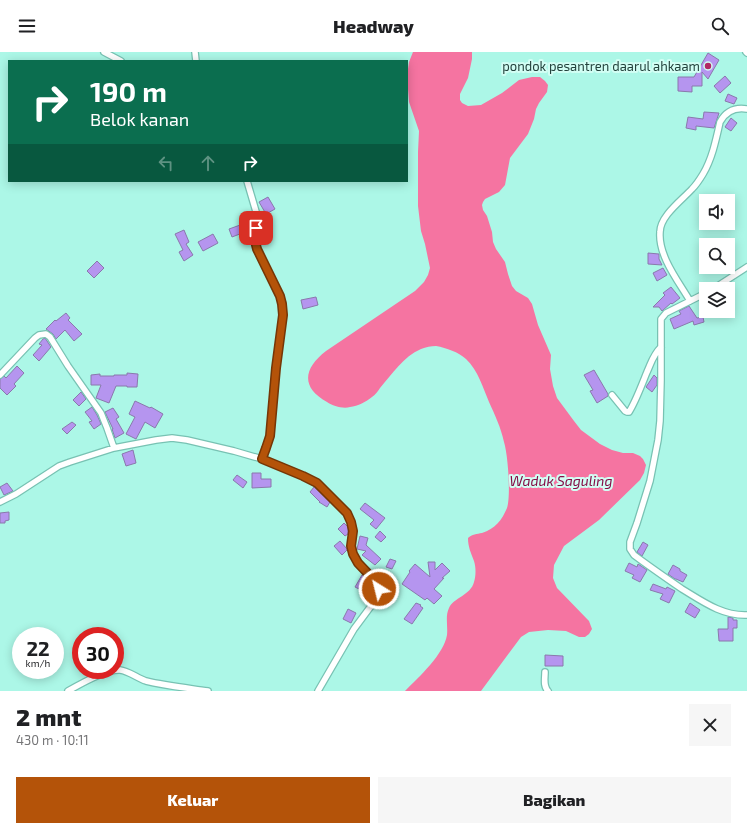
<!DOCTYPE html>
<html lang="id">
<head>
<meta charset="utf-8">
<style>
	body { margin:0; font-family:"Exo 2",sans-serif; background:#f6f6f6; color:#202124; height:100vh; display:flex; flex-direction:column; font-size:15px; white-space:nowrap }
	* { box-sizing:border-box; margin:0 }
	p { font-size:13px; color:#757577 }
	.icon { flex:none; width:22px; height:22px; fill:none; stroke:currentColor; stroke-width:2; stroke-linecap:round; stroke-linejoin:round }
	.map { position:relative; height:639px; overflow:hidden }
	.drawer { display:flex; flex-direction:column; background:#fff; flex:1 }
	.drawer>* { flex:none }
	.top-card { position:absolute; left:8px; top:8px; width:400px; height:122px; border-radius:0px; box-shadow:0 2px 10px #0003; background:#0b6e4f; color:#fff; overflow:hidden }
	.fabs { position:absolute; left:699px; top:142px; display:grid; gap:8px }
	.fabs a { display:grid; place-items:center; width:36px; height:36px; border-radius:0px; background:#fff; box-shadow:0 2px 10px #0003; font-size:20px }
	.speed { position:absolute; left:12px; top:575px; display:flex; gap:8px; font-size:20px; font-weight:700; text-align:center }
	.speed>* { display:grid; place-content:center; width:52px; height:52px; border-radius:50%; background:#fff; box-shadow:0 2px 10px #0003; line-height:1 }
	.speed small { font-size:10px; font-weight:400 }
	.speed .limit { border:6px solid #d22; background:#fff; color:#111 }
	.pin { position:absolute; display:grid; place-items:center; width:34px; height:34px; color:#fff; margin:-17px; border-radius:8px; box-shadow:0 2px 6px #0006 }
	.me { position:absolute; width:44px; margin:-22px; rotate:324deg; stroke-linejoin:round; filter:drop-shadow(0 0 3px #0008) }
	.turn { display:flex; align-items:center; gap:14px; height:84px; padding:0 16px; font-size:18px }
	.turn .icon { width:52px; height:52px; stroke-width:2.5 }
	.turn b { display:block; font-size:28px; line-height:34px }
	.lanes { display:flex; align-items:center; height:38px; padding:0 16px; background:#0003; justify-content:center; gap:20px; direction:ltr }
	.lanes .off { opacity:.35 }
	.round { display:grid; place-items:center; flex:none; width:42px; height:42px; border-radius:0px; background:#f6f6f6 }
	.summary { display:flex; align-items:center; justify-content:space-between; height:68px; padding:0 16px }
	h1 { font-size:24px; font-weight:800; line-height:30px }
	.primary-button { display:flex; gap:8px; margin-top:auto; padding:8px 16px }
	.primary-button a { flex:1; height:46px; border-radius:0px; background:#b45309; color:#fff; font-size:16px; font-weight:800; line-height:46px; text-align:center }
	.primary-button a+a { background:#f6f6f6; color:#202124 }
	header { display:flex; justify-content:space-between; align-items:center; height:52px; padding:0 16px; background:#fff; font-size:18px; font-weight:800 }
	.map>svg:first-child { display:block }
</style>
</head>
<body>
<header><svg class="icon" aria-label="menu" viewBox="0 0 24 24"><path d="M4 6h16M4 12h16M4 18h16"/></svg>Headway<svg class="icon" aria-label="search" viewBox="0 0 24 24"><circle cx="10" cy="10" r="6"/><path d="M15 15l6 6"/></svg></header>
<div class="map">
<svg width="747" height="639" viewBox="0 0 747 639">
	<rect width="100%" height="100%" fill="#acf7e7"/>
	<path fill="#f574a1" d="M413,0h59v7l-4,19 -8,16v6l2,3 6,3 13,-1 21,-12 17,-13 13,-3h8l5,4 3,4 -1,7 -8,11 -3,6 -2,10 -6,15 -18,24 -5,27 -6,7 -14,7 -2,3 -1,3 1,5 4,6 5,16 1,10 3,7 9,13 3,12 4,12 4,5 12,7 4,6 6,21 13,30 -1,14 3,17 4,12 17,23 7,9 19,14 12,6 11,3h10l7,3 3,3 3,6 -2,8 -4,7 -41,40 -35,26 -10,19 -1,13 4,10 32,33 3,8 -3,5 -4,3h-6l-13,-6 -18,-1 -19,2 -8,5 -40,54h-76c14,-14 39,-37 42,-56 1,-9 -2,-19 2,-27 4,-10 22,-13 25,-26 2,-6 2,-15 0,-21 -3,-8 -6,-14 -6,-23 4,-4 9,-4 14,-5 13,-4 20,-13 25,-25 4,-12 1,-53 -3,-66 -3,-14 -9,-27 -15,-40 -6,-14 -11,-32 -23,-43 -8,-7 -19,-11 -30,-13 -5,0 -10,1 -15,3 -18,8 -28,24 -41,39 -2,3 -5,7 -8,9 -6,5 -14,9 -22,10 -7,2 -17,-1 -23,-5 -27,-15 -23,-34 -1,-51l89,-60 9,-9 4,-7 2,-7 -5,-24 -4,-13 -3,-25v-54l1,-21 -10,-29 -2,-26 2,-14z"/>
	<path fill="#b595ef" stroke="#8a79ac" d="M708,1l11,7 -11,19 -6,-7v14h-10v6l-14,-1v-14h16z
		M725,24l6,7 -11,10 -6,-7z
		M728,42l9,4 -3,6 -9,-3z
		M704,60l15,1 -5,15 -18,-2v4l-10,-2 2,-11 15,2z
		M731,66l6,5 -6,8 -6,-4z
		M268,145l7,12 -9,5 -7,-12z
		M243,172l2,8 -13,5 -3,-8z
		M184,178l5,12 -3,2 7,11 -9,6 -5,-9 4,-2 -8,-16z
		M213,182l5,9 -15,8 -5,-9z
		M648,201l11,1v5l3,6 -14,-1z
		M97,209l7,7 -10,10 -7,-7z
		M663,216l4,7 -10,6 -4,-8z
		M671,235l9,11 -8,6 -1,-1 -9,8 -3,-4h-6l12,-12 -2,-2z
		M316,245l2,8 -15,4 -2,-9z
		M689,254l8,12 6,-1 1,5 -10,3 -1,-4 -19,8 -4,-10 11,-5 -2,-3z
		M66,261l4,5 -2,2 14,14 -8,7 -9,-11 -9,9 -3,-5 -7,-5 9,-9 1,1z
		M45,286l6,9 -12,14 -6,-6 9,-10 -3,-1 4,-5z
		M17,314l7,7 -10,11 2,2 -9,9 -7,-7v-9l4,-3 2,2z
		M594,318l14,24v2l-11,7 -7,-12 3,-1 -9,-15z
		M127,321l11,1 -1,13h-10v-1h-11l-7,17 -13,-5 5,-13h-10v-10l9,-1v2h14v-1h13z
		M654,323l3,3v7l-5,7 -6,-5z
		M81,340l5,7 -7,7 -6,-6z
		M135,349l15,7 1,-1 12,7 -8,14 -10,-6 -9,17 -10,-5 9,-17 -6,-3z
		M92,355l5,8 4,9 -7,5 -5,-7 3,-1 -7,-9z
		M113,356l6,9 -3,2 8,14 -9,5 -3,-9h1l-8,-17z
		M72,370l4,3 -9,9 -5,-5z
		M133,398l3,13 -10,3 -4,-12z
		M252,421h9v6h10v8l-19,1z
		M237,423l10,7 -4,6 -10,-8z
		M7,431l6,8 -9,4 -4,-8z
		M314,435l16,15 -3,5 -8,-5h1l-10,-10z
		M365,451l20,15 -9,11 -6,-5 4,-4 -14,-11z
		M9,460v8l-4,1v2h-5v-10z
		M344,471l4,4v7l-3,2 -7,-7z
		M380,479l6,6 -5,5 -6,-5z
		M360,484l8,2 -2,7 15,14 -6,6 -13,-10 4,-4 -9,-2z
		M340,489l7,8v1l-5,5 -8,-9z
		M643,490l5,3 -6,11 -5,-4z
		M390,507l6,2 -4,8 -6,-2z
		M428,510h7v8l7,-7 8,8 -8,7h2l-10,11 8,7 -8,8 -7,-6 -2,2 -23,-16 8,-12 -1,-1 6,-7 15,13z
		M629,511l8,4 1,-3 9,6 -7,12 -8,-4 2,-3 -9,-4z
		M673,513l7,4v2l7,4 -4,7 -7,-3h-1l-7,-5z
		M362,523l6,3 3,4 -6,10 -10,-5z
		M653,532l13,5 1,-2 8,4 -6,12 -9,-4 3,-5 -13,-4z
		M390,538l6,3 -5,9 -6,-3z
		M416,551l5,2 -1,1 3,2 -11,16 -8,-5z
		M690,551l10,7 -5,8 -10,-6z
		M348,557l8,4 -5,10 -8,-4z
		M728,565l5,1v2h4v8h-4v13h-14l-1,-12h10z
		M545,603l18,1v10h-18z"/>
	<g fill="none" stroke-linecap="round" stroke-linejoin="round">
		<defs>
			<path id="minor" d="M104,0l17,9
				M195,0l1,9
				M746,0l1,1
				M713,237l34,-22
				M706,241l-40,20 -5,6v62l-1,40 -2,19 -8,41 -13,42 -7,19v7l4,6c16,12 32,23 48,34 20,12 40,27 65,26
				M690,249c-11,-19 -32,-45 -30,-69 0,-16 22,-32 32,-43 4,-4 8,-10 11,-15 9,-15 13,-34 17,-52 6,-11 15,-15 27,-13
				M0,323l35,-37 4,-3 7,-1 4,3 18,29 33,47 6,15 7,20
				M612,343l13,16 2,1h2c7,-11 13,-28 18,-40 5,-11 6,-17 14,-25
				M262,407c15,7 43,15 55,25 7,5 12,11 18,17 7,6 14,12 16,21 4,11 -3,23 2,33 6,10 25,24 26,34 0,3 -1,6 -2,9l-23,31 -36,62
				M0,450l16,-8 43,-28 11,-4 44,-14 42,-8 16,-2 15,2 47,11 28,8 4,-11 4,-12 6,-68 7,-53v-11l-3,-8 -23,-47 -2,-14 2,-12v-8l-10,-34
				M545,620c0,7 -2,14 3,19
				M68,639c12,-7 39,-22 52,-21 9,1 17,8 26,11 20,5 41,7 62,10"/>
		</defs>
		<use href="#minor" stroke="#78c2b3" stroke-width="8"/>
		<use href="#minor" stroke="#fff" stroke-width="5.5"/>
	</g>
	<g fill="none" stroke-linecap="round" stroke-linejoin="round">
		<defs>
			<path id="route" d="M256,176l-1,13 2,8 23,47 2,8 1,11 -7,53 -6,68 -4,12 -4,11 41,17 14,7 30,30 4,9 2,9 -2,15 2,8 5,9 19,20 2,6"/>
		</defs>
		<use href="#route" stroke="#753606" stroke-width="10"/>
		<use href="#route" stroke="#b45309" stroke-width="7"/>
	</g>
	<circle fill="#b22763" stroke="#d2fef4" stroke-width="1.5" cx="708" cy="14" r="4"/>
	<g text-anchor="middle" stroke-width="4" stroke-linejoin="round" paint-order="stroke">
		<g font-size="13" fill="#22413b" stroke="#d2fef4" text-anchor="end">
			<text x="700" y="19">pondok pesantren daarul ahkaam</text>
		</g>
		<g font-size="14" font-style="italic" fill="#850d46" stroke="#d2fef4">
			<text x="561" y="434">Waduk Saguling</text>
		</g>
	</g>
</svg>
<div class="fabs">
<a><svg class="icon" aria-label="sound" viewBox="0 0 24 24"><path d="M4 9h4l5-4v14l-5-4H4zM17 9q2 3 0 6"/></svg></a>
<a><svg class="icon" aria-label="search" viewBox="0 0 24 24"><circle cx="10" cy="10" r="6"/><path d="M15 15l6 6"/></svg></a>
<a><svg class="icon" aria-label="layers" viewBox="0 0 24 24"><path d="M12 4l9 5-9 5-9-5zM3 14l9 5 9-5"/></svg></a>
</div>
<div class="speed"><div>22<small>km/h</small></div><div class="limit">30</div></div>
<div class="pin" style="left:256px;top:176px;background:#d93025"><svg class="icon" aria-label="arrive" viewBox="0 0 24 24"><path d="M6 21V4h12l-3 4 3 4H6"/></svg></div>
<svg class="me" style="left:379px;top:537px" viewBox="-20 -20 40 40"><circle r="17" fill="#b45309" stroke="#fff" stroke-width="3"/><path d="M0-11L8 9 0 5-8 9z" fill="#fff"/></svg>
<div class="top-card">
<div class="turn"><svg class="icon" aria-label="right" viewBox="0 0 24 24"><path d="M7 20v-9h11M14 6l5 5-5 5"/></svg><div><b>190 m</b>Belok kanan</div></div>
<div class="lanes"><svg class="icon off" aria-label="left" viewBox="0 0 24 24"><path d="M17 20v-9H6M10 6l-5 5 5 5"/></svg><svg class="icon off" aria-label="ahead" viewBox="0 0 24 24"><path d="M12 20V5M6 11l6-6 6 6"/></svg><svg class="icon" aria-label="right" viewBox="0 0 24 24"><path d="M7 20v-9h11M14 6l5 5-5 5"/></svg></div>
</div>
</div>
<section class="drawer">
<div class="summary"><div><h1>2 mnt</h1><p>430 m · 10:11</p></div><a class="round"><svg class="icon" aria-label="close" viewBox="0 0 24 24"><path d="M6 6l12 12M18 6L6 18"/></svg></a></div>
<div class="primary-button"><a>Keluar</a><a>Bagikan</a></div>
</section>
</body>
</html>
